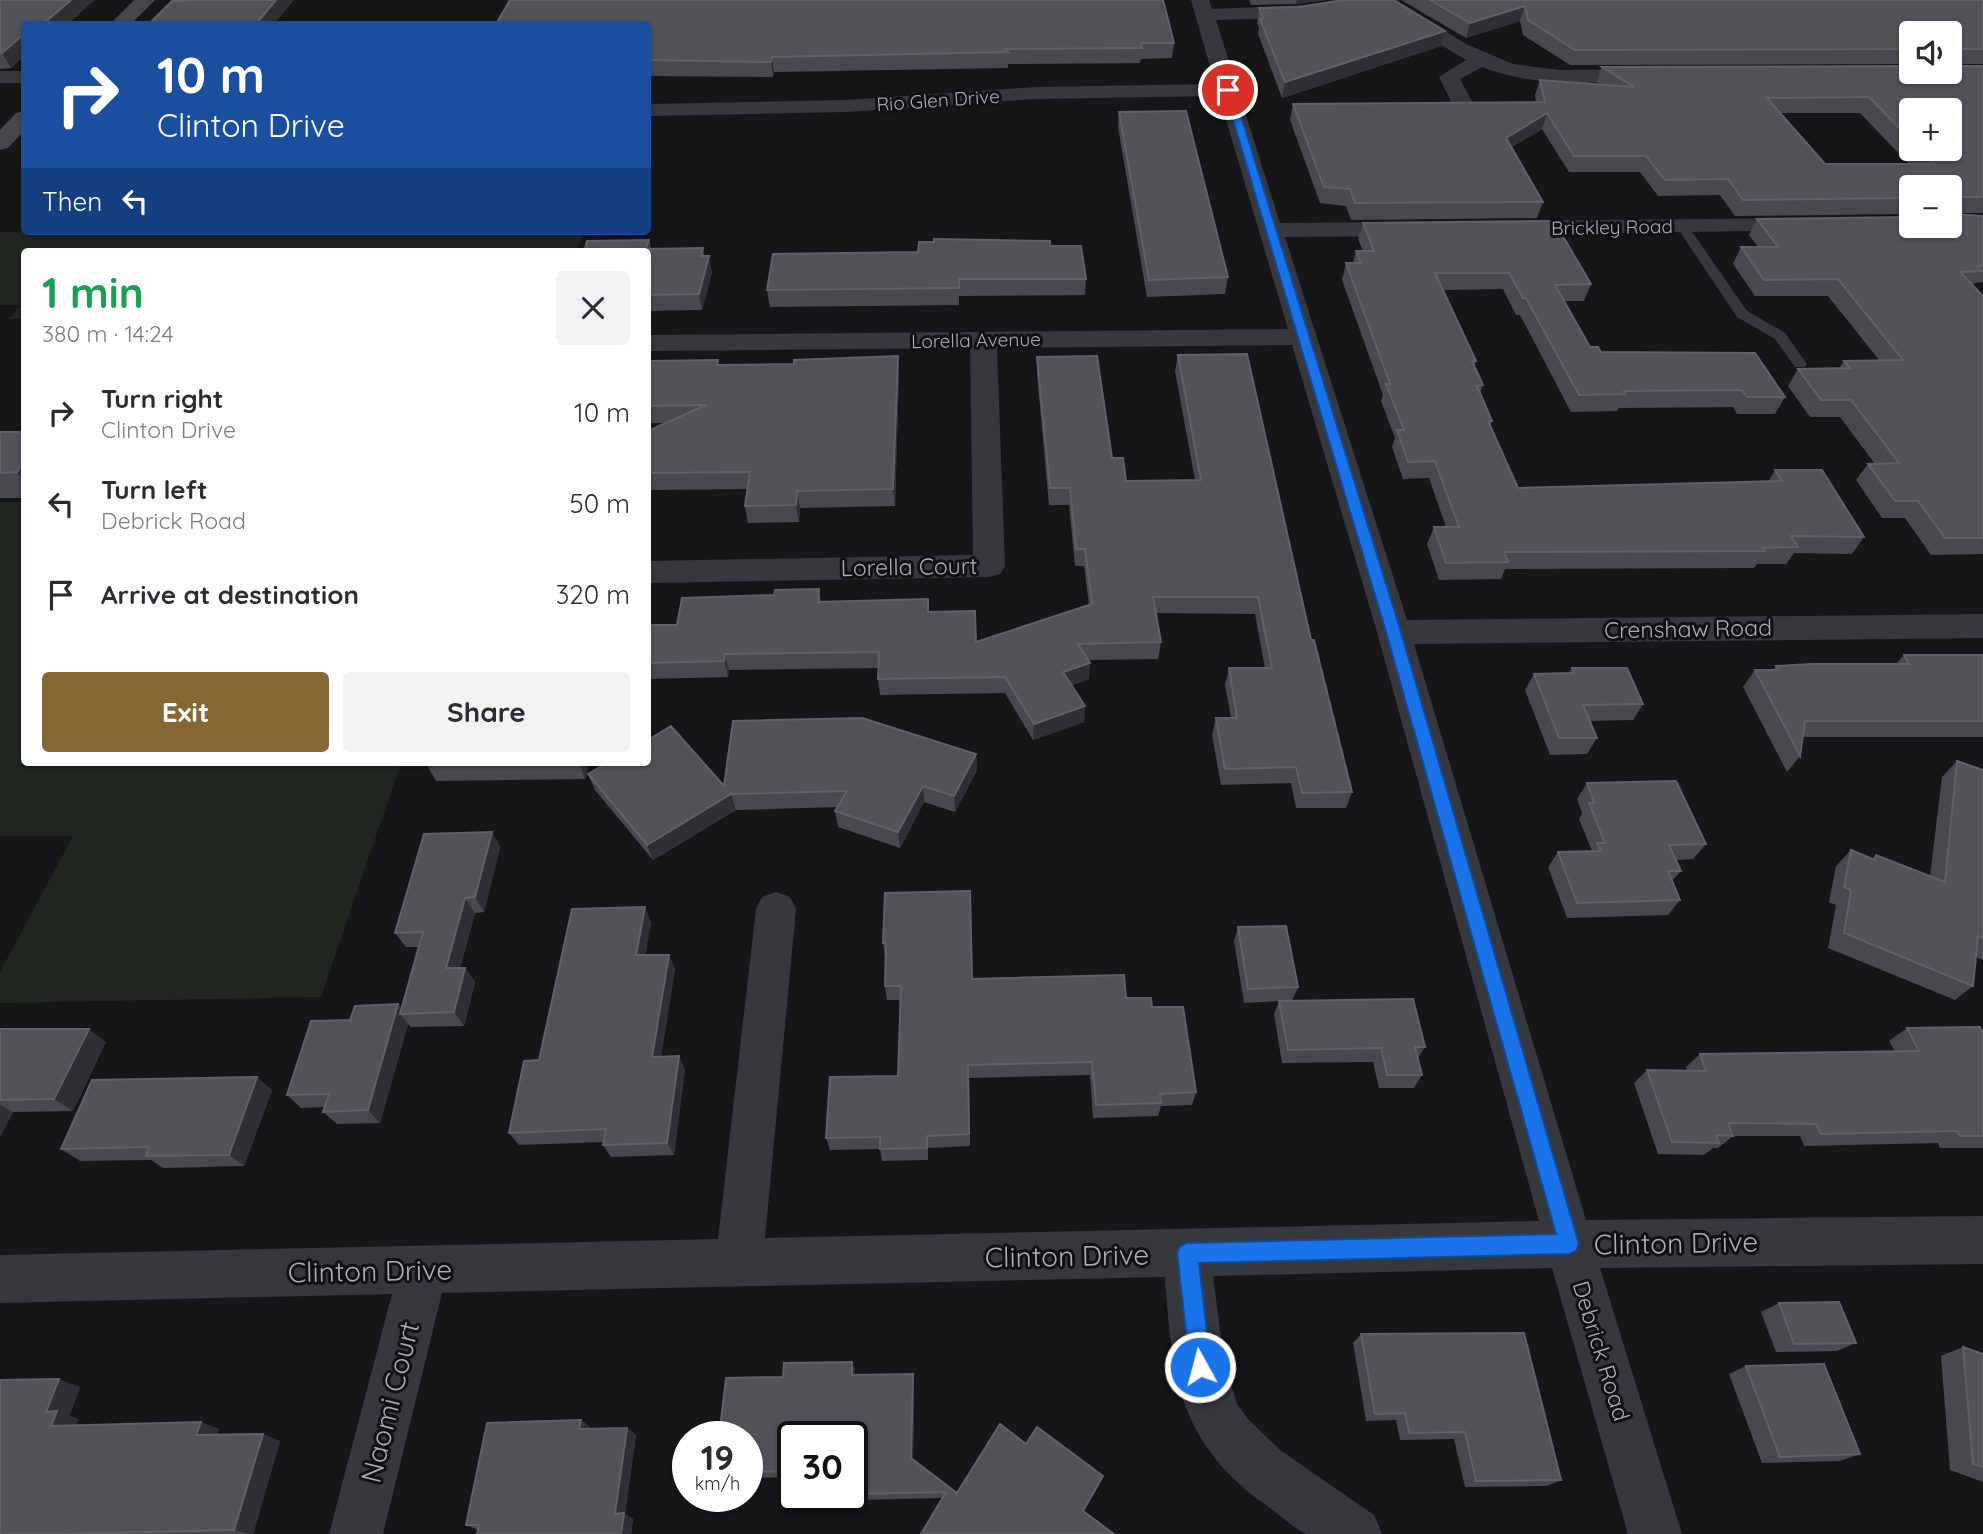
<!DOCTYPE html>
<html lang="en">
<head>
<meta charset="utf-8">
<style>
	body { margin:0; font-family:Quicksand,sans-serif; background:#f2f2f3; color:#2b2b33; height:100vh; display:flex; flex-direction:column; font-size:26px; white-space:nowrap }
	* { box-sizing:border-box; margin:0 }
	p { font-size:23px; color:#7c7c81 }
	.icon { flex:none; width:38px; height:38px; fill:none; stroke:currentColor; stroke-width:2; stroke-linecap:round; stroke-linejoin:round }
	.map { position:relative; flex:1; overflow:hidden }
	.panel { position:absolute; left:21px; top:248px; width:630px; height:518px; display:flex; flex-direction:column; background:#fff; border-radius:7px; box-shadow:0 2px 5px #0004 }
	.panel>* { flex:none }
	.banner { position:absolute; left:21px; top:21px; width:630px; height:214px; border-radius:7px; box-shadow:0 2px 5px #0004; background:#1a4fa0; color:#fff; overflow:hidden }
	.buttons { position:absolute; left:1899px; top:21px; display:grid; gap:14px }
	.buttons a { display:grid; place-items:center; width:63px; height:63px; border-radius:7px; background:#fff; box-shadow:0 2px 5px #0004; font-size:35px }
	.speed { position:absolute; left:672px; top:1421px; display:flex; gap:14px; font-size:35px; font-weight:700; text-align:center }
	.speed>* { display:grid; place-content:center; width:91px; height:91px; border-radius:50%; background:#fff; box-shadow:0 2px 5px #0004; line-height:1 }
	.speed small { font-size:18px; font-weight:400 }
	.speed .limit { border:4px solid #111; border-radius:10px; background:#fff; color:#111 }
	.pin { position:absolute; display:grid; place-items:center; width:60px; height:60px; color:#fff; margin:-30px; border:4px solid #fff; border-radius:50%; box-shadow:0 2px 7px #0007 }
	.me { position:absolute; width:77px; margin:-38px; rotate:353deg; stroke-linejoin:round; filter:drop-shadow(0 0 5px #0008) }
	.turn { display:flex; align-items:center; gap:24px; height:147px; padding:0 21px; font-size:32px }
	.turn .icon { width:91px; height:91px; stroke-width:2.5 }
	.turn b { display:block; font-size:49px; line-height:60px }
	.then { display:flex; align-items:center; height:66px; padding:0 21px; background:#0003; gap:14px; font-size:26px }
	.round { display:grid; place-items:center; flex:none; width:74px; height:74px; border-radius:7px; background:#f2f2f3 }
	.summary { display:flex; align-items:center; justify-content:space-between; height:119px; padding:0 21px }
	h1 { font-size:42px; font-weight:700; line-height:52px; color:#1e9e55 }
	.action { display:flex; gap:14px; margin-top:auto; padding:14px 21px }
	.action a { flex:1; height:80px; border-radius:7px; background:#856733; color:#fff; font-size:28px; font-weight:700; line-height:80px; text-align:center }
	.action a+a { background:#f2f2f3; color:#2b2b33 }
	ul { padding:0; list-style:none }
	li { display:flex; align-items:center; gap:21px; height:91px; padding:0 21px }
	li div { flex:1 }
	li b { display:block; font-size:26px }
	li em { font-style:normal }
	.map>svg:first-child { display:block }
</style>
</head>
<body>
<div class="map">
<svg width="1983" height="1534" viewBox="0 0 1983 1534">
	<rect width="100%" height="100%" fill="#161618"/>
	<path fill="#1e261f" d="M584,231l-8,21h-552v67h-15l11,-14h-20v-73z
		M0,502h24v261h377l-80,234 -321,6v-31l73,-136h-73z"/>
	<g fill="none" stroke-linecap="round" stroke-linejoin="round">
		<path fill="#37383d" fill-rule="evenodd" d="M1682,222l4,1 61,88 38,22 22,31 -2,3h-10l-20,-28 -38,-22 -61,-91z"/>
		<path fill="#37383d" fill-rule="evenodd" d="M1191,0h18l3,9 96,-4 10,6 -10,6 -92,3 64,203 130,-1 9,2 3,5 -3,5 -9,2 -125,1 122,383 576,-6v24l-569,6 172,576 397,-4v48l-383,4 82,266h-54l-76,-266 -339,8 11,85 13,43 11,15 32,31 94,65 8,19c-16,0 -61,0 -75,0 -13,-5 -28,-20 -40,-28 -88,-63 -95,-127 -102,-229l-723,16 -59,241h-54l63,-240 -392,9v-48l718,-16 38,-330 6,-12 14,-5 14,5 6,12 -31,329 774,-17 -162,-589 -85,-287 -295,3 8,218 -5,8 -11,3 -341,6v-22l325,-6 -3,-207 -322,3v-16l640,-6 -69,-233 -183,3 -191,13 -197,4v-12l197,-4 191,-13 179,-3z
			M1375,0h22l69,44 47,20 46,6 88,-1 7,2 3,4 -3,4 -7,2c-56,1 -111,7 -165,-14l-22,12 15,28 -3,5h-16l-17,-35 27,-17 -45,-27z
			M0,71h24v12h-24z
			M1805,218l9,2 3,5 -3,5 -304,5 -9,-2 -3,-5 3,-5 9,-2z"/>
		<path fill="#45474d" fill-rule="evenodd" d="M134,0h21l-24,24h-21z
			M24,111v20l-16,17 -8,2v-20l16,-17z"/>
	</g>
	<path fill="#47494d" fill-rule="evenodd" d="M0,0h94l-26,24h-44v32l-13,12 -11,1z
		M1249,0h77l-30,4 -45,1z
		M1401,0h582v64h-33v2v-33h-39v31l-341,1 -47,-30 -3,-14 -54,17z
		M1299,7l142,39 -159,52 -24,-64 1,-6 -2,-5 2,-15z
		M648,24l526,19 -2,15 -31,1 -1,4 -132,1v4l-234,4 -1,5 -125,-1z
		M1983,66v147h-29l-1,1 30,2v66l-8,1 -2,2 10,11v258l-52,1 -26,-37h-23l-26,-38 12,-16h7l-35,-47h-30l-22,-31 10,-17 41,-1 5,-7 35,-1 -51,-64h-73l-22,-32 8,-17h17l-9,-12 8,-16 193,7v-39h-39v27l-176,2 -15,-21 -62,1 -18,-24h-71l-27,-43 -30,18 31,55 -6,16 -186,2 -5,-14 -26,-3 -30,-83 3,-16 243,-2 -1,-7 5,-15 60,4 -4,-2 6,-15zM1911,110l39,39h-39zM1780,113h80l49,51h-84z
		M1119,112l109,165 -3,17 -78,3 -29,-170z
		M1363,223l228,61 -7,17h-20l26,46 11,5 184,45 -10,17h-38l-4,-7 -114,1 -2,3 -46,1 -51,-97h-4l-13,-26 -61,1 34,71 -2,5 9,19 -3,8 12,28 -2,5 28,62 250,-6 7,-12 89,67 -12,17 -58,-1 -8,11h-29l-3,4 -249,1 -4,10 -62,1 -12,-36 7,-17h12l-17,-49 -26,1 -11,-32 3,-9 -14,-37 2,-6 -41,-115 4,-17h7l3,-12h7l-5,-12z
		M649,240l2,9 52,-1 1,8 8,16 -10,38 -54,1v-59z
		M1050,246l36,33 -1,16 -126,1v9l-189,2 -3,-17 151,-38z
		M1178,355l133,285 41,152 -6,16h-50l-5,-25 -70,2 -9,-50 4,-17h15l-6,-33 4,-17h36l-10,-54 -99,-1 5,29 -3,17 -69,1v19l-17,6 13,21 -1,16 -51,18 -28,-47 -125,2 -2,-16 1,-11 -150,2 -1,7 -80,2v-54h29l142,-36 2,13 108,10 47,30 113,-37 -5,-39h-9l-6,-61h-20l-12,-131v-17l75,101 14,23 69,-1 -20,-109z
		M898,356l1,17 -4,133 -95,2 -1,14 -51,1 -3,-17 2,-17 -99,1v-59l19,-8h-19v-62l71,4 75,-1z
		M0,432h24v66h-24z
		M1904,655h79v82h-180l-3,19 -13,16 -44,-85 12,-17h18l3,-4 120,-2z
		M1572,668l71,36 -10,16 -43,1 7,17 -10,16 -37,1 -25,-65 9,-16 35,-1z
		M976,754l1,16 -22,42 -31,-10 -24,46 -62,-21 -3,-16 3,-4 -102,3 -83,50 -58,-70 -7,-16 136,12z
		M1957,761l26,9v190l-7,-3 -3,29 -18,14 -127,-52 8,-43 -7,-3 7,-36 15,-16 21,9 4,-4 54,21 12,-99z
		M589,763l-4,16 -149,2 -9,-16z
		M1587,783l119,61 -13,15 -17,1 5,11 -9,10 8,19 -12,15 -101,3 -19,-51 10,-15 34,-1 -13,-32 3,-6 -5,-14z
		M492,832l8,15 -16,65 -9,1 -15,55h5l10,14 -11,44 -53,1 -3,-3 -28,99 -43,1 -14,-12 2,-5 -24,1 -14,-13 63,-75 48,-16 3,4 18,-61h-13l-11,-14z
		M885,893l87,86 154,19 26,9 44,85 -4,13 -31,1 -3,10 -65,2 -3,-43 -121,3 1,68 -42,2v12l-46,1 -2,-12 -50,1 -4,-12 72,-62 3,-76h-14l-2,-14 1,-28h-1l-2,-15z
		M651,922l-6,33h24l6,14 -14,87 24,13 -11,86 -63,2 -8,-12 1,-3 -85,3 -10,-12 30,-73z
		M1238,927l60,60 -6,14 133,46 -7,11 4,17 -8,13h-35l-6,-26 -91,1 -8,-49 5,-13 -35,2 -10,-62z
		M1907,1028l76,5v115h-43l-2,-5 -134,3 -4,-10h-67l-15,12h-5l-9,7 -46,-1 -24,-71 13,-13 40,1 -1,-4 14,-13 195,-2 -6,-11z
		M0,1029l106,13 -33,69 -60,1 -13,25z
		M272,1090l-28,76 -81,2 -12,-8 -71,1 -19,-12z
		M1779,1303l77,40 -19,8 -61,1 -15,-40z
		M1361,1334l200,146 -14,6 -82,1 -11,-48 -54,1 -4,-20 -30,1 -13,-78z
		M1963,1347l20,7v128l-33,-12 -9,-114z
		M852,1362l3,8v5l58,-1 1,8 -1,77 44,34 69,-49 74,38 -157,16 -88,2 -3,-5v-58h-59v40l-46,1v-41l36,-60z
		M1746,1366l114,88 -20,7 -78,2 -33,-89z
		M80,1387l-11,29 9,3 -2,6 143,4 -2,6 63,6 -27,93h-253z
		M581,1420l9,7v2l37,-1 9,7 -11,79 8,5 -2,15h-154l1,-4 -12,-5z"/>
	<path fill="#2f3033" d="M71,0h23l-26,24h-25z
		M276,0h18l-20,24h-18z
		M1297,0h29l-30,4z
		M1525,6l-5,15 -54,17 4,-15z
		M1445,31l-4,15 -159,52 3,-16z
		M23,34l1,2v20l-13,12 -9,-15z
		M772,57l2,15 -1,5 -2,-15z
		M1547,113l-5,16 -41,24 5,-15z
		M1958,207l-8,13v-11z
		M709,256l3,16 -10,38 -3,-16z
		M898,356l1,17 -4,133 -2,-17z
		M24,463v19l-7,-10z
		M797,491l3,17 -1,14 -3,-17z
		M725,654l4,16 -1,7 -4,-16z
		M1090,663l-1,16 -27,9 1,-16z
		M1085,706l-1,16 -51,18 1,-16z
		M976,754l1,16 -22,42 -1,-16z
		M579,763h10l-4,16z
		M923,786l1,16 -24,46 -2,-16z
		M731,794l5,16 -83,50 -6,-15z
		M492,832l8,15 -16,65 -9,-15z
		M465,898l10,15 -19,69 -10,-14z
		M645,907l6,15 -8,48 -7,-15z
		M669,955l6,14 -16,101 -7,-13z
		M465,968l10,14 -11,44 -10,-14z
		M398,1004l8,10h-6l8,10 -28,99 -12,-13z
		M89,1029l17,13 -33,69 -19,-12z
		M679,1056l6,13 -11,86 -7,-12z
		M257,1077l15,13 -28,76 -15,-11z
		M0,1105l13,7 -13,25z
		M852,1362l3,8v14l-3,-9z
		M913,1374l1,8 -1,82 -2,-6z
		M59,1379l21,8 -11,29 9,3 -5,14 -22,-7 -5,-14z
		M581,1420l9,7 -1,9 -10,-7z
		M201,1422l18,7 -4,13 -19,-7z
		M627,1428l9,7 -11,79 8,5 -2,15h-10l-6,-20z
		M263,1434l17,7 -27,93h-3l-16,-4z"/>
	<path fill="#525359" stroke="#5f6168" stroke-width="2" fill-rule="evenodd" d="M0,0h71l-28,24h-19v10l-22,19h-2z
		M186,0h90l-20,24h-107l23,-23h13z
		M510,0h653l11,43h-33l1,5 -137,1 3,3 -236,5 -1,5 -123,-2v-36h-152z
		M1343,0h50l52,31 -160,51 -25,-63h3l-4,-11 40,-1z
		M1430,0h553v49h-24l-3,5h-6v-21h-39v16l-336,1 -47,-30 -3,-14 -55,17z
		M1911,66v6h39v-6h33v131h-23l-2,10 -8,2v-22h-39v11l-168,2 -15,-21 -63,1 -19,-24h-72l-27,-43 -41,25 37,64 -188,1 -5,-14 -26,-2 -31,-83 252,-2 -5,-22 94,7 -32,-20zM1869,97l42,43v-30h39v39h-31l15,15h-109l-58,-66z
		M1186,111l42,166 -79,3 -30,-168z
		M1950,212l1,2 32,2v50h-6l5,5 -22,1 23,24v242h-38l-27,-37h-23l-27,-37 31,-1 -48,-63h-30l-23,-31 52,-1 -6,-7 59,-1 -65,-81 -74,1 -23,-33h37l-21,-28 154,-2v9h39z
		M1554,221l37,63 -36,1 35,62h8l3,5 154,1 30,44h-38l-5,-7 -118,1 1,3 -46,1 -53,-97h-3l-14,-25h-74l41,88h-4l11,24 -6,1 15,35h-4l30,67 264,-7 -7,-11h47l42,67 -73,-1 7,11 -35,1 2,3 -261,1 4,10 -62,1 -12,-36h25l-24,-66 -27,1 -11,-32h7l-18,-46h4l-44,-121h15l-5,-12h18l-11,-28z
		M934,239l116,2v5h31l5,33h-127v9l-192,2 6,-36 145,-2 1,-10h15z
		M649,240l-3,9 57,-1 -2,8h8l-10,38 -51,1v-43h-64l3,-11z
		M1247,354l64,286h3l38,152 -50,1 -6,-26 -71,2 -9,-51h21l-8,-50h43l-14,-71h-105l8,45 -83,2 12,19 -27,9 22,34 -51,18 -29,-47 -127,2 1,-27 -154,2 -1,7 -76,2v-38h29l5,-27 92,-3 1,-5 44,-1 -1,13 110,-3v13l47,-1 1,31 116,-38 -7,-55h-9l-6,-61h-20l-13,-131 60,-1 15,102h11l3,23 75,-1 -23,-125z
		M898,356l-5,133 -96,2 -1,14 -51,1 5,-34 -102,1v-42l58,-26 -58,1v-45l70,-1 -1,5 77,-1v-4z
		M0,432h24v31l-7,9 -17,1z
		M1904,655h79v66h-178l-5,35 -45,-86h24l-3,-4 35,-2h98z
		M1572,668h55l16,36 -60,1 14,33h-38l-25,-64 40,-1z
		M862,718l114,36 -22,42 -31,-10 -25,46 -63,-21 12,-20 -116,3 -84,51 -59,-71 19,-11h41v-23l23,-14 53,60 9,-65z
		M1957,761l26,9v168l-5,-2 -5,50 -129,-53 7,-43 -7,-3 7,-37 24,10 1,-5 69,27z
		M427,763h152l-152,2z
		M1676,781l30,63 -37,1 12,26h-13l12,29 -103,3 -19,-51 43,-1 -4,-8h8l-16,-40h5l-7,-20z
		M492,832l-17,65 -10,1 -19,70h19l-11,44 -54,2 23,-82 -28,1 29,-99z
		M970,891l2,88 152,-4 2,23h25l1,9h31l13,85 -36,2 1,9 -65,2 -4,-43 -124,3 1,69 -42,2v12l-47,1v-12l-54,1 4,-61 68,-1 3,-90h-16l1,-43h-3l2,-50z
		M645,907l-9,48h33l-17,102 27,-1 -12,87 -64,2 3,-16 -97,4 15,-72 15,-1 33,-151z
		M1286,926l12,61 -50,2 -10,-62z
		M1413,999l12,48h-10l7,28h-35l-6,-27 -93,2 -9,-49z
		M398,1004l-30,106 -45,2 6,-18 -42,1 24,-74 39,-1 5,-14z
		M1980,1027l3,6v103h-23l-3,-5 -136,3 -5,-10 -88,-1 5,13 -17,-1 3,8 -47,-1 -25,-72 59,1 -6,-17 219,-3 -12,-23z
		M0,1029h89l-35,70 -54,1z
		M257,1077l-28,78 -83,1 3,-9 -88,2 31,-69z
		M1839,1302l17,41 -62,1 -15,-41z
		M1524,1333l37,147 -85,1 -11,-49 -56,1 -4,-20 -30,1 -14,-80z
		M1963,1347l20,7v113l-10,-3z
		M852,1362v13l61,-1 -2,84 46,35 43,-69 26,20 11,-17 66,49 -20,35 31,23h-193l25,-42 -94,2v-57h-59v34l-46,1v-35h-28l7,-59 57,-1 1,-14z
		M1824,1364l36,90 -80,3 -34,-91z
		M59,1379l-13,33 11,-1 -6,15 150,-4 -5,13 67,-1 -29,96 -169,4h-65v-154z
		M581,1420l-2,9 48,-1 -12,86 9,-1 -3,21h-144l2,-9h-13l21,-102z"/>
	<path fill="#1a73e8" stroke="#114b97" stroke-width="2" d="M1228,88l5,2 168,542 178,612 -3,7 -7,3 -370,9 12,104 -3,7 -8,4 -7,-4 -3,-7 -13,-114 3,-7 7,-3 369,-9 -170,-602 -162,-542z"/>
	<g text-anchor="middle" stroke-width="6" stroke-linejoin="round" paint-order="stroke">
		<g font-size="19" fill="#a8adb8" stroke="#111113">
			<text transform="translate(938 100) rotate(-4)" y="7">Rio Glen Drive</text>
			<text transform="translate(1612 227) rotate(-1)" y="7">Brickley Road</text>
			<text transform="translate(976 340) rotate(-1)" y="7">Lorella Avenue</text>
		</g>
		<g font-size="23" fill="#a8adb8" stroke="#111113">
			<text transform="translate(909 567) rotate(-1)" y="8">Lorella Court</text>
			<text transform="translate(1688 629) rotate(-1)" y="8">Crenshaw Road</text>
			<text transform="translate(1601 1351) rotate(73)" y="8">Debrick Road</text>
		</g>
		<g font-size="28" fill="#a8adb8" stroke="#111113">
			<text transform="translate(1676 1243) rotate(-1)" y="10">Clinton Drive</text>
			<text transform="translate(1067 1256) rotate(-1)" y="10">Clinton Drive</text>
			<text transform="translate(370 1271) rotate(-1)" y="10">Clinton Drive</text>
			<text transform="translate(390 1402) rotate(-76)" y="10">Naomi Court</text>
		</g>
	</g>
</svg>
<div class="buttons">
<a><svg class="icon" aria-label="sound" viewBox="0 0 24 24"><path d="M4 9h4l5-4v14l-5-4H4zM17 9q2 3 0 6"/></svg></a>
<a>+</a>
<a>−</a>
</div>
<div class="speed"><div>19<small>km/h</small></div><div class="limit">30</div></div>
<div class="pin" style="left:1228px;top:90px;background:#d93025"><svg class="icon" aria-label="arrive" viewBox="0 0 24 24"><path d="M6 21V4h12l-3 4 3 4H6"/></svg></div>
<svg class="me" style="left:1200px;top:1367px" viewBox="-20 -20 40 40"><circle r="17" fill="#1a73e8" stroke="#fff" stroke-width="3"/><path d="M0-11L8 9 0 5-8 9z" fill="#fff"/></svg>
<div class="banner">
<div class="turn"><svg class="icon" aria-label="right" viewBox="0 0 24 24"><path d="M7 20v-9h11M14 6l5 5-5 5"/></svg><div><b>10 m</b>Clinton Drive</div></div>
<div class="then">Then<svg class="icon" aria-label="left" viewBox="0 0 24 24"><path d="M17 20v-9H6M10 6l-5 5 5 5"/></svg></div>
</div>
<section class="panel">
<div class="summary"><div><h1>1 min</h1><p>380 m · 14:24</p></div><a class="round"><svg class="icon" aria-label="close" viewBox="0 0 24 24"><path d="M6 6l12 12M18 6L6 18"/></svg></a></div>
<ul>
<li><svg class="icon" aria-label="right" viewBox="0 0 24 24"><path d="M7 20v-9h11M14 6l5 5-5 5"/></svg><div><b>Turn right</b><p>Clinton Drive</p></div><em>10 m</em></li>
<li><svg class="icon" aria-label="left" viewBox="0 0 24 24"><path d="M17 20v-9H6M10 6l-5 5 5 5"/></svg><div><b>Turn left</b><p>Debrick Road</p></div><em>50 m</em></li>
<li><svg class="icon" aria-label="arrive" viewBox="0 0 24 24"><path d="M6 21V4h12l-3 4 3 4H6"/></svg><div><b>Arrive at destination</b></div><em>320 m</em></li>
</ul>
<div class="action"><a>Exit</a><a>Share</a></div>
</section>
</div>
</body>
</html>
